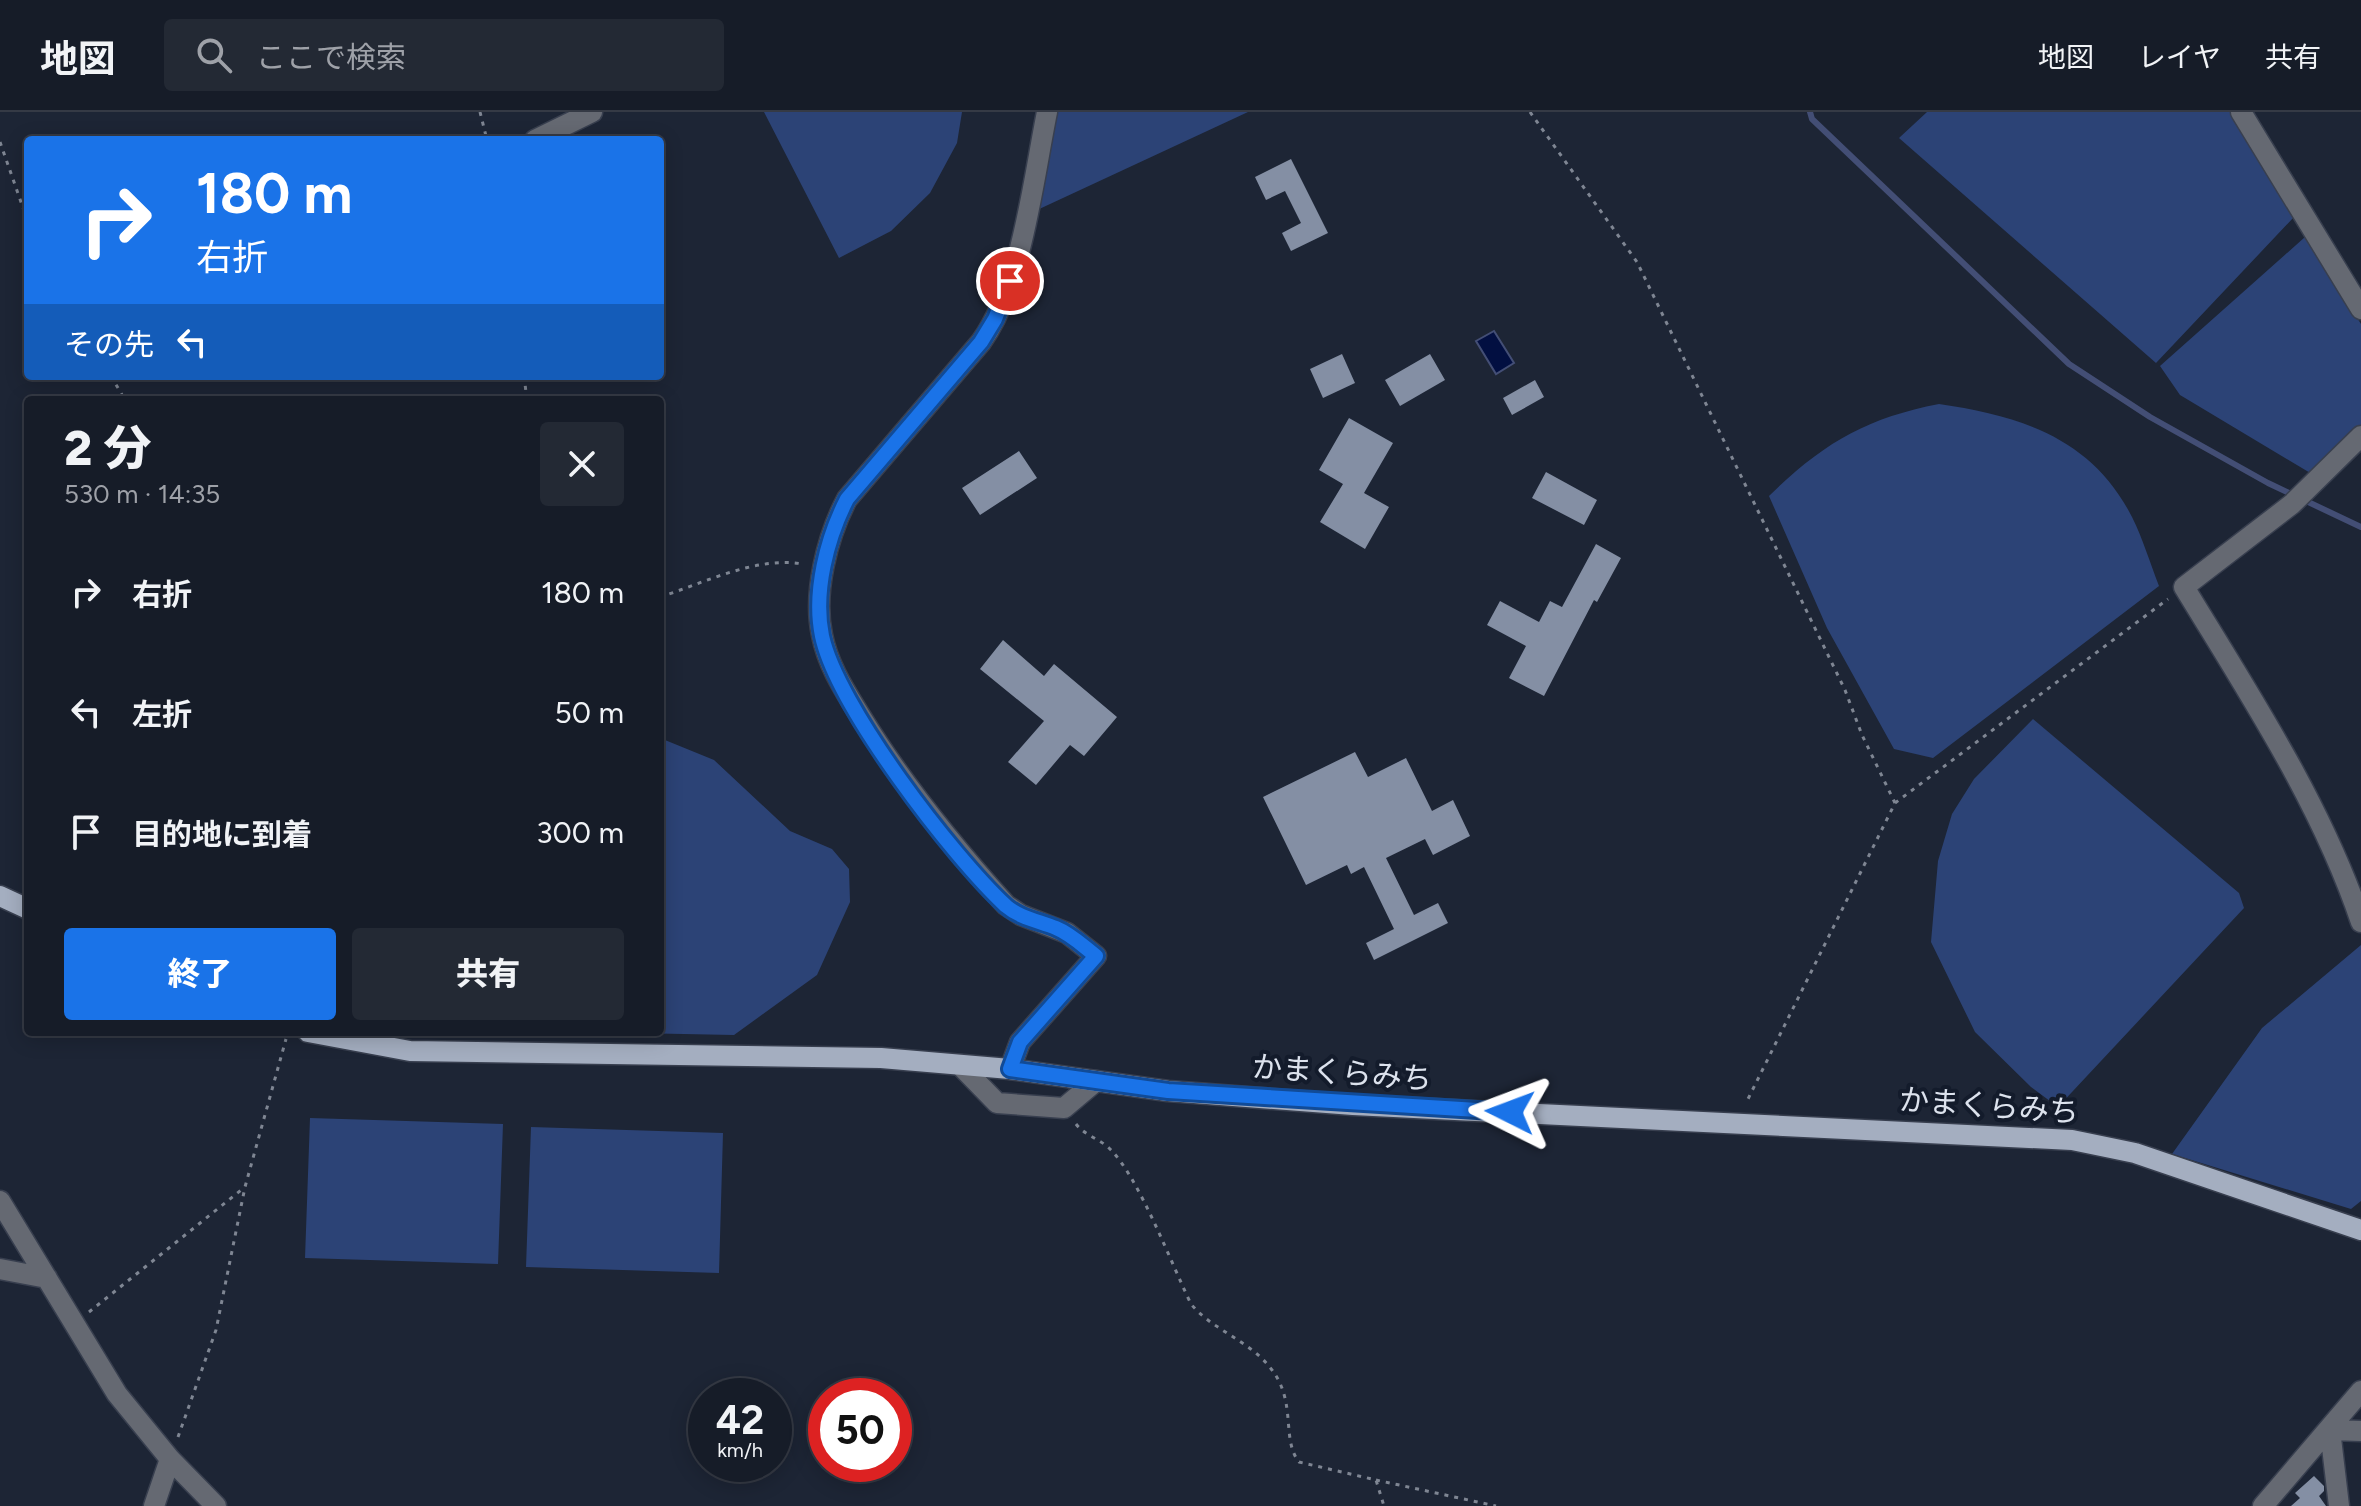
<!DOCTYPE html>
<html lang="ja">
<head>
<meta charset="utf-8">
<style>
	body { margin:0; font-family:Figtree,"Noto Sans JP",sans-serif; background:#232934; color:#f1f3f6; height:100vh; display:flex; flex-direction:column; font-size:30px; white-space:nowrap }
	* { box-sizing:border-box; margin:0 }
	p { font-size:26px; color:#9ea1a8 }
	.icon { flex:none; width:44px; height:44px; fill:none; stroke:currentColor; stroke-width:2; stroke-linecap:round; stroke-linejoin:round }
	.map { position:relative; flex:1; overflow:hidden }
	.details { position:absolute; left:24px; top:284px; width:640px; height:640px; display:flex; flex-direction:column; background:#161c28; border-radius:8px; box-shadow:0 4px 20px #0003,0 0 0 2px #353a45 }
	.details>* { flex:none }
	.top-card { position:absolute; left:24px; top:24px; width:640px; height:244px; border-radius:8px; box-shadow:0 4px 20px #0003,0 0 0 2px #353a45; background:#1a73e8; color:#fff; overflow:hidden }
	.speed { position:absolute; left:688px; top:1266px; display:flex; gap:16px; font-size:40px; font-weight:700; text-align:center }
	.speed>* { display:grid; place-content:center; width:104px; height:104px; border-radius:50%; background:#161c28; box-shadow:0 4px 20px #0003,0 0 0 2px #353a45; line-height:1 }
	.speed small { font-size:20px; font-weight:400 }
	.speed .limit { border:12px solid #d22; background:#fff; color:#111 }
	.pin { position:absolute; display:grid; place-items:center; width:68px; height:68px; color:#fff; margin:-34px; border:4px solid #fff; border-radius:50%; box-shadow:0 2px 8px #0007 }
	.me { position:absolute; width:88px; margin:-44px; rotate:273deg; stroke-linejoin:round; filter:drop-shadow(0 0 6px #0008) }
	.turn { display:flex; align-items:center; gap:28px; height:168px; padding:0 40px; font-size:36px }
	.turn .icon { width:104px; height:104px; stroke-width:2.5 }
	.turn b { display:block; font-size:56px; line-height:68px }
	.then { display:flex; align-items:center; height:76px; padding:0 40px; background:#0003; gap:16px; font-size:30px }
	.round { display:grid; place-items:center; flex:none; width:84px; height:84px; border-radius:8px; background:#232934 }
	.summary { display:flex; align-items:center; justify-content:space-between; height:136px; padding:0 40px }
	h1 { font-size:48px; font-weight:800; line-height:60px }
	.primary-button { display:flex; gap:16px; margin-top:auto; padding:16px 40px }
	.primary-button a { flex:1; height:92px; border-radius:8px; background:#1a73e8; color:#fff; font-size:32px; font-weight:800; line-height:92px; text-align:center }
	.primary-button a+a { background:#232934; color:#f1f3f6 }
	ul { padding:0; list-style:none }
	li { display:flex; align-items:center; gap:24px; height:120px; padding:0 40px }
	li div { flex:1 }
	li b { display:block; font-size:30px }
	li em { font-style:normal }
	header { display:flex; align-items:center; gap:48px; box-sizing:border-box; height:112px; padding:0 40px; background:#161c28; border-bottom:2px solid #353a45 }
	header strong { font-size:38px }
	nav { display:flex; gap:44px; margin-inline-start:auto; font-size:28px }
	.search { width:560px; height:72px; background:#232934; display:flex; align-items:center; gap:20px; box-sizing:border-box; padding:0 28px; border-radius:8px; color:#9ea1a8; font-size:30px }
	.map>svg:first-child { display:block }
</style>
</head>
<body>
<header>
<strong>地図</strong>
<div class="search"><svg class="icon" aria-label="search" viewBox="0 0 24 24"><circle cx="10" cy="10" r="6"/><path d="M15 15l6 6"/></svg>ここで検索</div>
<nav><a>地図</a><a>レイヤ</a><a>共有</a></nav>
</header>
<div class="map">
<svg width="2361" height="1394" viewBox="0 0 2361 1394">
	<rect width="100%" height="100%" fill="#1d2535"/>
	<path fill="#2c4376" d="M764,0h198l-5,31 -27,50 -39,38 -52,27z
		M1057,0h191l-213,99z
		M1927,0h303l64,105 -138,146 -257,-225z
		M2305,125l56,87v104l-49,46 -132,-79 -20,-29z
		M1939,292c82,12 153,34 193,113 11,22 18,46 27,69l-226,172 -39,-9 -67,-121 -58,-132c53,-52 97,-78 170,-92z
		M2033,607l206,174 5,15 -186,199 -27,-20 -56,-55 -44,-90 7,-81 14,-47 22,-35z
		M660,626l54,22 76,71 42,18 17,20 1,33 -33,73 -83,60 -152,-3h78z
		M2361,833v256l-10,8 -179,-55 90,-126z
		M310,1006l193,6 -5,140 -193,-6z
		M531,1015l192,6 -4,140 -193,-6z"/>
	<path fill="#020f41" stroke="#434e75" stroke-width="2" d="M1494,219l20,32 -18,11 -20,-33z"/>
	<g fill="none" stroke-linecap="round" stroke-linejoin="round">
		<path stroke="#434e75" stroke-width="6" d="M1810,0l2,7 257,245 81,53 118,66 93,44"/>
	</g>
	<path fill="#848fa4" d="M1291,47l37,74 -37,18 -9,-18 19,-10 -16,-32 -19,9 -11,-23z
		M1342,242l13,29 -32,15 -13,-29z
		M1430,242l15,26 -45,26 -15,-26z
		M1535,268l9,17 -32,18 -9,-17z
		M1349,306l44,25 -29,50 25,14 -24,42 -45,-27 23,-38 -24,-14z
		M1019,339l18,27 -57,37 -18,-27z
		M1546,360l51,28 -13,25 -52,-27z
		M1596,432l25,14 -24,44 -3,-2 -50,96 -35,-18 17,-32 -39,-21 13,-24 39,21 11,-21 12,6z
		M1003,528l41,36 10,-12 63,53 -33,39 -14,-11 -34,40 -28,-23 36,-41 -64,-52z
		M1355,640l13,25 38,-19 26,53 21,-11 17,36 -37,19 -8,-16 -39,19 28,57 24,-12 10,20 -74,37 -8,-17 28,-14 -30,-62 -13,7 -4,-9 -41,20 -43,-88z
		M2314,1364l10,10v5l-5,5 7,10h-35l9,-8 -5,-5z"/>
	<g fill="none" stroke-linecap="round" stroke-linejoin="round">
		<defs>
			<path id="minor" d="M2241,0l120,197
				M535,28l57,-28
				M2361,324l-69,68 -108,83c65,107 137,216 177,335
				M960,953l37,38 67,5 32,-27
				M1010,957l10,-27 76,-86 -29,-23 -46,-18 -15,-10c-53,-59 -103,-120 -145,-188 -16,-26 -33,-51 -39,-82 -9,-42 5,-98 25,-136l134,-157c41,-57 52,-161 66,-230
				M0,1089l117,193 53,65 46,47
				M0,1157l47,9
				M2330,1318l9,76
				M2330,1318l31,1
				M154,1394l16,-47
				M2263,1394l98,-115"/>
			<path id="major" d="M0,784l28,13
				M308,920l102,19 471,7 129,11 158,22 185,14 719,35 63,13 226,77"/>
		</defs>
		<use href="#minor" stroke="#383f4f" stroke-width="23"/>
		<use href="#major" stroke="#383f4f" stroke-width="23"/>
		<path stroke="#7f8693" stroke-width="3" stroke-dasharray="4 6" stroke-linecap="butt" d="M480,0l7,28
			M1530,0l107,150 208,428 17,45 33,68 -149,300
			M0,30l28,80
			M111,264l14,24
			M524,264l3,24
			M660,485c44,-14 96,-41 143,-33
			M1895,691l273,-204
			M1076,1012c9,12 25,15 35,26 29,30 60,113 80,154 22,27 59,36 81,66 25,33 9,69 27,92l77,18 8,26
			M89,1200l156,-125
			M178,1325l38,-107 29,-143 41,-148
			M1376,1368l120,26"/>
		<use href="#minor" stroke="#656972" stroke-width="20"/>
		<use href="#major" stroke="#a4aec0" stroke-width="20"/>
	</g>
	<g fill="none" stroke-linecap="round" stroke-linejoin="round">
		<defs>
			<path id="route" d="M1010,169l-15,38 -14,23 -134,157c-20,39 -34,93 -25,137 15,70 130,220 184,270 14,12 33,15 50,22 15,6 27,18 40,28l-76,86 -10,27 158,22 342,21"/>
		</defs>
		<use href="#route" stroke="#114b97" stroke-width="20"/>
		<use href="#route" stroke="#1a73e8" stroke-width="14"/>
	</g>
	<g text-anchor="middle" stroke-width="8" stroke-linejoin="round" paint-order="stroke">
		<g font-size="30" fill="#dce2ed" stroke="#131b2b">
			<text transform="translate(1342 961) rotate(4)" y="10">かまくらみち</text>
			<text transform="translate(1989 994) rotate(4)" y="10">かまくらみち</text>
		</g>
	</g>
</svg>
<div class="speed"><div>42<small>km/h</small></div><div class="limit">50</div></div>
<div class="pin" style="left:1010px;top:169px;background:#d93025"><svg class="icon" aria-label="arrive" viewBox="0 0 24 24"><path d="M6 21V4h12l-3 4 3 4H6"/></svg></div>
<svg class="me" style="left:1510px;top:1000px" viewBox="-20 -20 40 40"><path d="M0-17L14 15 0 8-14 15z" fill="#1a73e8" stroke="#fff" stroke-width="4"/></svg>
<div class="top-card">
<div class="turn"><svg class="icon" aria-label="right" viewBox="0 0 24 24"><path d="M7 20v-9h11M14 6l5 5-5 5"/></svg><div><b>180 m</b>右折</div></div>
<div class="then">その先<svg class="icon" aria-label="left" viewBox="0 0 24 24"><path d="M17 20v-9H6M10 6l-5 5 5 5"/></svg></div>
</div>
<section class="details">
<div class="summary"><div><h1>2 分</h1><p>530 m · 14:35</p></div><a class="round"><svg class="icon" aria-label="close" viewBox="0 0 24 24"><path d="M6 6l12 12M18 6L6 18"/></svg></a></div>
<ul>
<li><svg class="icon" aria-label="right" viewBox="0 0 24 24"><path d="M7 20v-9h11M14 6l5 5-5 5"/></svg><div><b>右折</b></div><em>180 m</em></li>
<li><svg class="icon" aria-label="left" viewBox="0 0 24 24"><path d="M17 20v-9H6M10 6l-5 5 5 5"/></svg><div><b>左折</b></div><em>50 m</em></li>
<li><svg class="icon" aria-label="arrive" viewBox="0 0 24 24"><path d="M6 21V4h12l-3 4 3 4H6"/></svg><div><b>目的地に到着</b></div><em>300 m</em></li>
</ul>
<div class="primary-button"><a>終了</a><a>共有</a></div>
</section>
</div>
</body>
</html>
